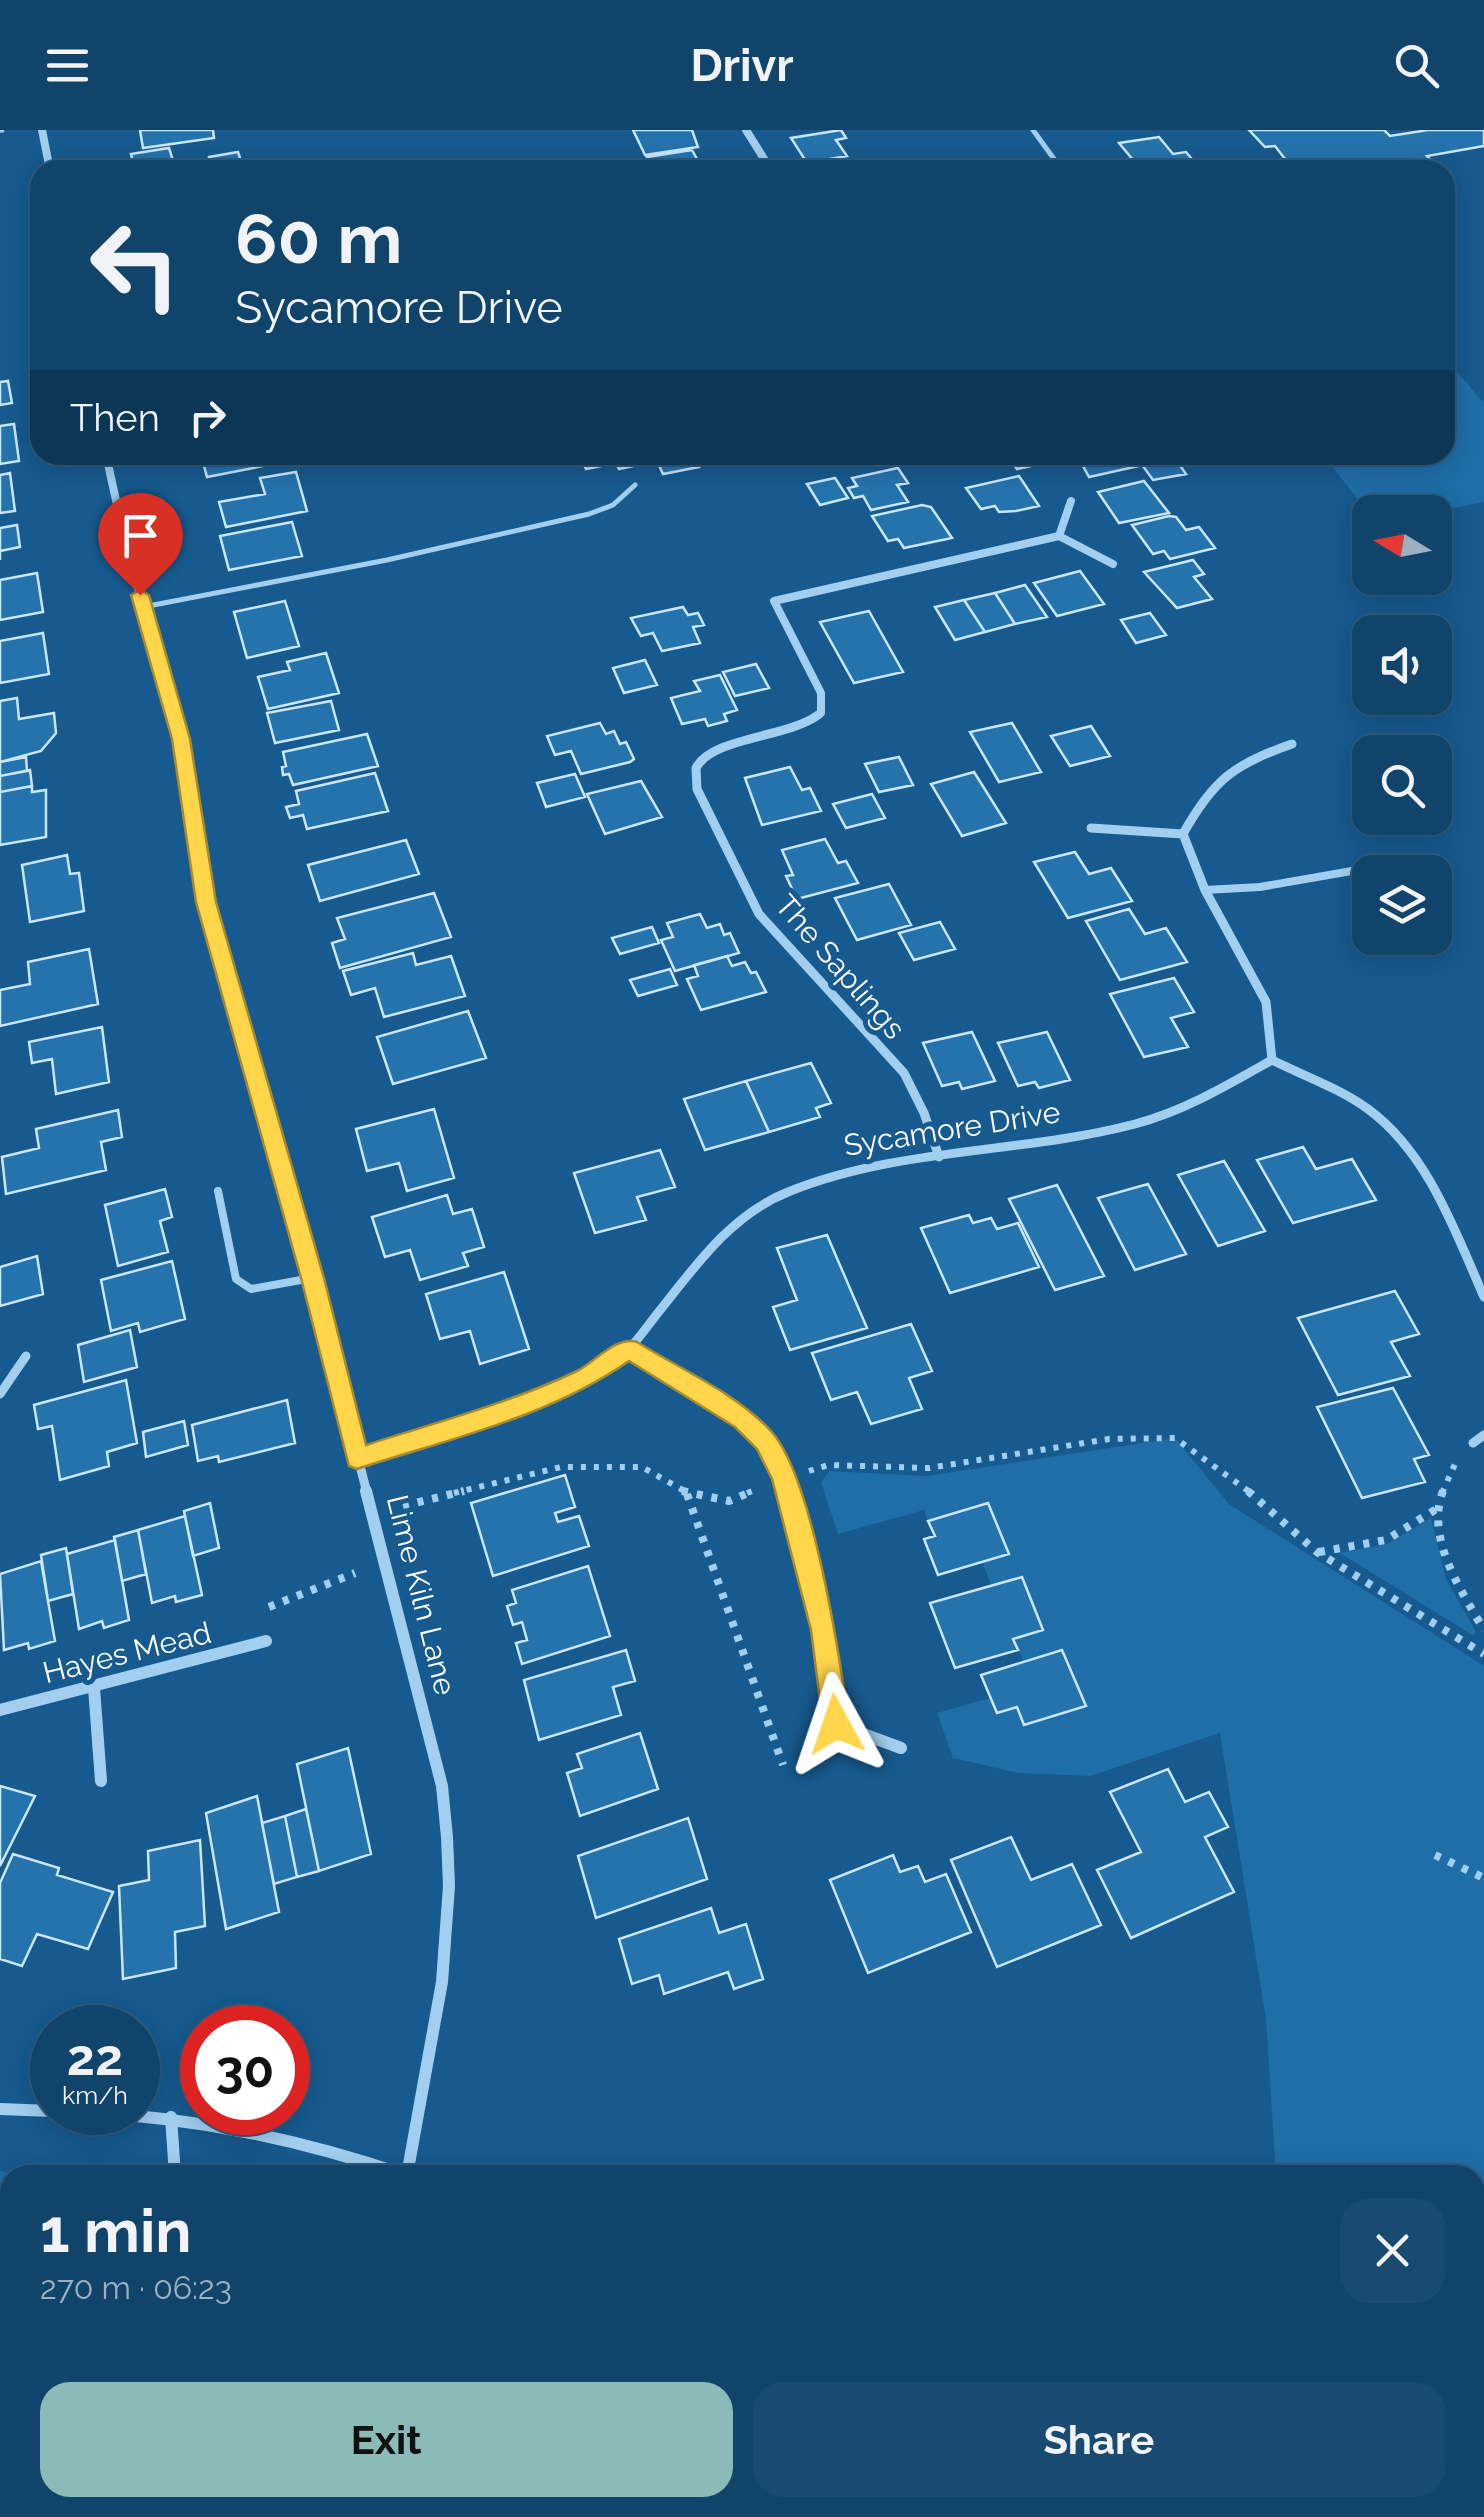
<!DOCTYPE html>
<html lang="en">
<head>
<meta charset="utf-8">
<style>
	body { margin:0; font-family:Raleway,sans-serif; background:#194b71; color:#f1f3f6; height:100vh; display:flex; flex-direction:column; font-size:38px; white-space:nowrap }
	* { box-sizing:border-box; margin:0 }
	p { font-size:32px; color:#9cb0c1 }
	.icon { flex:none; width:55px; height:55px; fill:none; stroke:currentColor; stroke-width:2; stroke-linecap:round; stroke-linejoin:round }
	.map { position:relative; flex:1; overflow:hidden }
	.side { position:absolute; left:0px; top:2035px; width:1485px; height:352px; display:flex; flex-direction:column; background:#10446b; border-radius:30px 30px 0 0; box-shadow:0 5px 25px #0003,0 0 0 2px #305c7e }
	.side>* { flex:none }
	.hud { position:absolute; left:30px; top:30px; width:1425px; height:305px; border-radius:30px; box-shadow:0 5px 25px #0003,0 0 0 2px #305c7e; background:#10446b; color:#f1f3f6; overflow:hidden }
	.needle { width:65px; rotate:280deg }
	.fabs { position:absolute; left:1352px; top:365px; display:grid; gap:20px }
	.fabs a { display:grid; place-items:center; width:100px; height:100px; border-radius:20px; background:#10446b; box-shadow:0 5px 25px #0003,0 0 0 2px #305c7e; font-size:50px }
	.speed { position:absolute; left:30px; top:1875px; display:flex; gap:20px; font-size:50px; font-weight:700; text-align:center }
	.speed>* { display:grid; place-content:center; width:130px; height:130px; border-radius:50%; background:#10446b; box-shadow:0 5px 25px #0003,0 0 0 2px #305c7e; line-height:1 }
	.speed small { font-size:25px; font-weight:400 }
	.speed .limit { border:15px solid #d22; background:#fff; color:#111 }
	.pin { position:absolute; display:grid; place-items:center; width:85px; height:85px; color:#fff; margin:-102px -42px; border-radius:50% 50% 50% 0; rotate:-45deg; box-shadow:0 0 10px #0007 }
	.pin .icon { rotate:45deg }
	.me { position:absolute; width:110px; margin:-55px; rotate:355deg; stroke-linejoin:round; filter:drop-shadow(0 0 8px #0008) }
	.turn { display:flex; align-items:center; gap:35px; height:210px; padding:0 40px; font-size:45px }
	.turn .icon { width:130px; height:130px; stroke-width:2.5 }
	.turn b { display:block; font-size:70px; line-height:85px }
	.then { display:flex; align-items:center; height:95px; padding:0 40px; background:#0003; gap:20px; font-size:38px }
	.round { display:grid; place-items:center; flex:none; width:105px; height:105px; border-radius:30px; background:#194b71 }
	.overview { display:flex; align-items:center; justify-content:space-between; height:170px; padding:0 40px }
	h1 { font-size:60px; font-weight:700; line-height:75px }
	.primary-button { display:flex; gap:20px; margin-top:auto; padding:20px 40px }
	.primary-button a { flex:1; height:115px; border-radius:30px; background:#8bbbb9; color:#111; font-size:40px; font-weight:700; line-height:115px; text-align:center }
	.primary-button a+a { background:#194b71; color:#f1f3f6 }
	header { display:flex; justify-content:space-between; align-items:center; height:130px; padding:0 40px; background:#10446b; font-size:45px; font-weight:700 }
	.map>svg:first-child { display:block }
</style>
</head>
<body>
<header><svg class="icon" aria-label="menu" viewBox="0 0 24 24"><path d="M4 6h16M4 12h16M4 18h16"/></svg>Drivr<svg class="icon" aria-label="search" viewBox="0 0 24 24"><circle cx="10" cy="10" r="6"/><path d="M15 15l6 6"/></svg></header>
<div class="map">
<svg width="1484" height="2387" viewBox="0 0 1484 2387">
	<rect width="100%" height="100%" fill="#165a8f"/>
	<path fill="#1f6ea8" d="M1445,228l39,45v99l-51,10 -63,3 -47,-60h122z
		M1175,1308l54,66 255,162v731l-9,-2v-220h-199l-10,-156 -46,-286 -130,43 -72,-3 -65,-15 -16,-45 53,-15 7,15 20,-6 8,18 60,-19 -23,-55 -38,11 -11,-23 30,-10 -21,-52 -30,9 -10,-24 27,-8 -21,-50 -60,17 -4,-11 -86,24 -17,-52 8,-11 97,5z
		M1431,1388l15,61 30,53 -2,4 -134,-83 47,-9z
		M0,2041l22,4h-12v262l-10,2z"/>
	<path fill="#2573ad" stroke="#c9e6fb" stroke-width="2.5" d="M140,0h73l1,8 -71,10z
		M633,0h59l6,17 -53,8z
		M841,0l5,8 -10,2 11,16 -40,7 -16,-25z
		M1249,0h135l6,6 38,-6h56v16l-57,10 11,13 -5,1h-135l-3,-3 -64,3 54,-11 -10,-13 -10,1z
		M1159,7l14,17 13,-2 15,18h-77l-6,-7 15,-3 -14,-17z
		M169,18l7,22h-41l-4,-16z
		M692,20l11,20h-45l-11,-13z
		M238,22l6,18h-22l-3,-7 -8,1 -2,-7z
		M8,251l4,22 -12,2v-23z
		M14,294l5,37 -19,3v-38z
		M201,325h86l2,6 -82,16z
		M580,325h114l5,12 -36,7 -6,-13 -38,8 -3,-6 -30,6z
		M1007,325h32l6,8 -28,6z
		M1077,325h54l8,11 -50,11z
		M1173,325l13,19 -33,6 -13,-18z
		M898,338l10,15 -11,2 11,17 -37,8 -8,-14 -9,2 -6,-10 9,-2 -5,-8z
		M296,342l11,39 -81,16 -7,-25 46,-8 -5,-16z
		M10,343l5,38 -15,2v-38z
		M1019,346l20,30 -23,5 -17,1 -4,-6 -14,3 -15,-21z
		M835,348l13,20 -28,7 -13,-21z
		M1144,351l25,32 -50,10 -21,-31z
		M922,375l9,2 21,31 -48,10 -6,-9 -10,2 -16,-25z
		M1169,386l7,1 10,13 13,-3 16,21 -45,11 -6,-8 -11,3 -21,-29z
		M292,392l10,34 -73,14 -9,-34z
		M17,395l3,22 -20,4v9v-32z
		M1193,430l11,14 -10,3 18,22 -35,9 -33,-36z
		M1080,441l24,33 -47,12 -23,-33z
		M37,443l6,39 -43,8v-40z
		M1025,455l22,32 -32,7 -20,-31z
		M995,463l20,31 -30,8 -21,-32z
		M964,470l21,32 -30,8 -20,-33z
		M285,471l14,45 -52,12 -13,-46z
		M683,477l5,8 10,-2 6,12 -11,2 7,16 -38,8 -9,-18 -12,3 -10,-18z
		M869,481l34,61 -49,11 -34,-61z
		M1150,483l16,22 -30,8 -15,-23z
		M43,503l6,41 -49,9v-42z
		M326,523l13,40 -71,16 -10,-32 32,-7 -3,-8z
		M645,530l12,25 -33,8 -11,-25z
		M756,534l13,24 -34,8 -12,-24z
		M720,545l17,35 -13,4 3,7 -19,5 -3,-7 -23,5 -11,-26 29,-7 -6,-10z
		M17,568l2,21 35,-6 2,20 -15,18 -41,11v-61z
		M331,571l8,29 -64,13 -8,-30z
		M600,593l6,11 8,-3 6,13 6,-2 8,17 -4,3 -49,12 -10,-23 -16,4 -8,-19z
		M1012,593l29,49 -42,10 -29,-50z
		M1091,596l19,30 -40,10 -19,-30z
		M367,604l11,32 -85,19 -4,-11 -6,1 -1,-8 4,-1 -3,-14z
		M26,627l1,14 -27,5v-14z
		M899,627l14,28 -34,7 -14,-28z
		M790,637l12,23 8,-2 11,23 -59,14 -17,-47z
		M30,640l2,16 -32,6v-16z
		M974,642l32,51 -44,13 -31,-52z
		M375,643l13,38 -81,18 -4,-14 -13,3 -4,-11 13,-3 -3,-13z
		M575,644l10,23 -39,10 -9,-24z
		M641,651l21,36 -57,17 -18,-40z
		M32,656v6l14,-2v47l-46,8v-53z
		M872,664l13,24 -39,10 -13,-24z
		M825,709l13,24 8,-2 12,22 -61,16 -11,-23 7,-1 -11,-25z
		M406,710l13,34 -99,27 -12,-36z
		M1075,722l14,22 22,-6 21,33 -64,17 -34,-56z
		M67,725l3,19 9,-1 5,38 -54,11 -8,-57z
		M889,754l22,41 -54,15 -22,-42z
		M434,763l17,44 -111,31 -8,-25 13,-4 -8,-21z
		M1129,779l16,25 21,-6 21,34 -67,18 -34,-59z
		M700,784l7,14 13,-4 4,11 6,-2 9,20 -64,18 -14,-31 12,-3 -6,-14z
		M940,792l15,27 -41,11 -15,-27z
		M652,797l7,16 -39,11 -8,-16z
		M89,819l9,55 -98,22v-36l30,-6 -2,-22z
		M413,823l3,12 35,-9 14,40 -81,21 -9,-29 -24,7 -8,-24z
		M727,826l5,10 13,-4 6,11 5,-1 10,20 -65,18 -14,-31 11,-3 -4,-11z
		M670,839l7,16 -39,11 -8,-16z
		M1174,848l20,34 -23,6 17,29 -44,10 -34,-63z
		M468,881l18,47 -93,26 -16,-47z
		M102,897l7,55 -53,12 -4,-35 -20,4 -3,-21z
		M972,902l23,49 -33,8 -3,-7 -17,4 -19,-43z
		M1047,902l23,48 -31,8 -4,-6 -17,4 -20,-43z
		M811,933l20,40 -15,5 4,9 -51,15 -23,-51z
		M746,951l23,51 -64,18 -21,-51z
		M434,979l20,69 -47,13 -8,-28 -32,8 -11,-42z
		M118,980l4,27 -21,5 5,28 -100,24 -4,-37 37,-9 -3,-19z
		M1303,1017l13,22 36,-10 24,41 -83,23 -36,-63z
		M660,1020l15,37 -38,10 9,23 -51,13 -21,-60z
		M1224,1031l41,70 -47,15 -40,-71z
		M1148,1054l38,70 -51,16 -37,-72z
		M1057,1055l47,91 -49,14 -46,-91z
		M165,1059l7,28 -12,4 8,31 -50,14 -13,-61z
		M447,1065l6,19 19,-5 12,38 -21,6 5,13 -48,14 -10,-30 -25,7 -13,-40z
		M969,1085l4,8 18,-5 6,11 21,-6 21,44 -89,26 -29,-65z
		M827,1105l40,93 -77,22 -17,-43 24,-7 -20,-52z
		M37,1126l6,38 -43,12v-39z
		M172,1131l13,58 -45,13 -2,-9 -27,8 -10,-51z
		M504,1142l25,77 -49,15 -10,-33 -30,8 -14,-45z
		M1395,1161l24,43 -28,8 19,34 -72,19 -40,-77z
		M911,1194l21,47 -23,7 13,31 -51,15 -14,-32 -26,8 -19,-47z
		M130,1200l7,37 -53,15 -6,-37z
		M126,1250l11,63 -30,9 2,14 -49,14 -8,-54 -14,3 -4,-24z
		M1393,1258l36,67 -15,4 11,23 -63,16 -45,-91z
		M287,1270l8,43 -76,19 -1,-6 -20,5 -6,-36z
		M184,1291l4,24 -42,12 -3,-25z
		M565,1345l10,32 -20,6 3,9 21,-6 10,30 -96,30 -22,-73z
		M210,1373l9,45 -26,8 -9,-45z
		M988,1373l21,51 -71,21 -14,-36 11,-3 -7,-15z
		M185,1386l17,79 -26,7 -1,-6 -23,7 -14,-73z
		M138,1400l8,44 -24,7 -8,-44z
		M115,1410l14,80 -25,8 -2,-7 -23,8 -12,-75z
		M66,1418l7,46 -25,7 -7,-46z
		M41,1431l14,80 -26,8 -1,-6 -24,7 -4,-76z
		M588,1436l22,70 -88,28 -6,-21 11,-3 -5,-18 -9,3 -6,-19 9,-3 -4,-13z
		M1022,1447l21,53 -30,9 5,11 -63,18 -25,-65z
		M626,1520l9,31 -22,6 8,28 -82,25 -15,-60z
		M1062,1520l24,56 -62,19 -7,-18 -20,6 -16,-38z
		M640,1603l18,56 -78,27 -13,-43 15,-5 -5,-14z
		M348,1618l23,106 -52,17 -22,-107z
		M1168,1639l17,33 24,-10 19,35 -23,10 29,55 -103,46 -34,-68 44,-18 -31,-60z
		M0,1656l35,10 -35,70z
		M257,1666l22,116 -53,17 -20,-116z
		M306,1679l13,62 -22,6 -12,-61z
		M285,1686l12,61 -23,7 -12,-61z
		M688,1688l19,61 -111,39 -18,-62z
		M1011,1707l20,43 41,-16 29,61 -104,42 -46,-107z
		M200,1710l5,86 -30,6 1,36 -53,11 -4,-93 30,-6 -1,-29z
		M13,1724l46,14 -2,7 56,17 -25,57 -51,-15 -15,32 -22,-7v-76z
		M893,1725l7,17 18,-6 7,16 21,-8 25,58 -103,41 -38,-93z
		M711,1778l8,25 27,-9 17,55 -29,10 -6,-17 -64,22 -5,-19 -27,9 -13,-45z"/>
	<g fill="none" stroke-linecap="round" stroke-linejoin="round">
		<path stroke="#a2cff0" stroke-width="4" stroke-dasharray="4 5" stroke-linecap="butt" d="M0,1l4,-1"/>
		<path stroke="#a2cff0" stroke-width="6" stroke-dasharray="5 8" stroke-linecap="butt" d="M809,1341l19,-6 101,3 180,-29 66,-1 76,55
			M454,1363l107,-26h81l46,26
			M747,1363l8,-3
			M1442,1363l13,-29"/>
		<path stroke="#a2cff0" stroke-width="8" stroke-dasharray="6 9" stroke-linecap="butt" d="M682,1361l47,10 24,-10
			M1248,1361l69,61 167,102
			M1443,1361c-18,47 18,99 41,139
			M687,1364l96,271
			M403,1376l61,-15
			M1319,1422l67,-12 52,-32
			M269,1477l86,-34
			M1435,1725l49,23
			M0,2147l10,-3"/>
		<path stroke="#a2cff0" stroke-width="5" d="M1033,0l29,40
			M143,477l244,-47 202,-46 24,-9 22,-20"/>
		<path stroke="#a2cff0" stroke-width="8" d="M1205,760l55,-3 149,-26
			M218,1061l18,88 15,10 61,-11"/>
		<path stroke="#a2cff0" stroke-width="8" d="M42,0l8,40
			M746,0l25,40
			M106,325l21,95 48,168
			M1059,406l54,28
			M1059,406l12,-35
			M814,588l7,-5v-20l-47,-92 285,-65"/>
		<path stroke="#a2cff0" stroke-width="9" d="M174,585l32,187 106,376 55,215
			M818,585c-31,23 -106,22 -122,53l1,21 62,125 145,159 20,40 15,44
			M1091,698l92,6
			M1272,930l-6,-58 -61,-112 -22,-56c30,-54 51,-70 109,-90
			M1272,930c32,16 67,28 96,49 60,44 87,122 116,188
			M629,1219c73,43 128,59 159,144
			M0,1264l26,-38
			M1473,1313l11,-8
			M357,1329c83,-26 199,-47 266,-104 13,-12 23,-27 34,-41 37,-46 73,-99 131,-122 111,-45 233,-38 347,-68 49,-13 93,-39 137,-64"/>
		<path stroke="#a2cff0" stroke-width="12" d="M366,1361l76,295 5,51 2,49 -7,96 -35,193
			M787,1361c17,51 59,183 49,233 -3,12 -13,24 -19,34
			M94,1558l7,93
			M0,1580l266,-69
			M836,1594l65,24
			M0,1979l52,2
			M84,1982c113,6 214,27 321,63
			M171,1987l4,58
			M1475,2334l9,3
			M201,2378l1,9
			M588,2378l1,9"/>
	</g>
	<path fill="#ffd54a" stroke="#a68a30" stroke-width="2.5" d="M140,460l9,5 41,144 26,163 108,376 42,167c71,-23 144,-42 211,-74 18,-9 40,-36 60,-29 43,27 99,51 134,89 42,46 69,228 78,293l-4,9 -9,4 -9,-4 -4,-9 -12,-94 -39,-151 -15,-30 -22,-22 -106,-66c-80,56 -180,78 -272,108l-8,-3 -48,-188 -105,-376 -24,-163 -41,-144z"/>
	<g text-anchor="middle" stroke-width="10" stroke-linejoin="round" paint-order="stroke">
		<g font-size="30" fill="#fff" stroke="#165a8f">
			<text transform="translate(840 837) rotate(49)" y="10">The Saplings</text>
			<text transform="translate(952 999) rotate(-9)" y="10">Sycamore Drive</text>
			<text transform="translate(421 1465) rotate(76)" y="10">Lime Kiln Lane</text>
			<text transform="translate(127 1523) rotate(-14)" y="10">Hayes Mead</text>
		</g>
	</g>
</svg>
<div class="fabs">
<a><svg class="needle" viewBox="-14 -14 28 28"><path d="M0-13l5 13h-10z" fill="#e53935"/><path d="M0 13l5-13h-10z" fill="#9cb0c1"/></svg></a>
<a><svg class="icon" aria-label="sound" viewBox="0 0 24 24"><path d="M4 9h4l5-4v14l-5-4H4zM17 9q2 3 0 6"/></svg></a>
<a><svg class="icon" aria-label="search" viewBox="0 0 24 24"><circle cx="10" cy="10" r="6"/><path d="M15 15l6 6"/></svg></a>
<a><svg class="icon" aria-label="layers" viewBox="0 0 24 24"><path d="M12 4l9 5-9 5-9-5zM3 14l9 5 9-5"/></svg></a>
</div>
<div class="speed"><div>22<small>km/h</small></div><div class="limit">30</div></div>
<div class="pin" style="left:140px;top:465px;background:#d93025"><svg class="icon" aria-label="arrive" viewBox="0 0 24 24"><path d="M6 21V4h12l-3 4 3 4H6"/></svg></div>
<svg class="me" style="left:836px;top:1594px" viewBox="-20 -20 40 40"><path d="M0-17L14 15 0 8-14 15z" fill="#ffd54a" stroke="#fff" stroke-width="4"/></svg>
<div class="hud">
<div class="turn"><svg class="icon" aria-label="left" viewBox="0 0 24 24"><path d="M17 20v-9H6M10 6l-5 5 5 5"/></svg><div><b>60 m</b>Sycamore Drive</div></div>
<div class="then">Then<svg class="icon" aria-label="right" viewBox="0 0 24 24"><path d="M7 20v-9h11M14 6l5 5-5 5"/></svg></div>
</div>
<section class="side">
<div class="overview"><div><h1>1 min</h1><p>270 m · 06:23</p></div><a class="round"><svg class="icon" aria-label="close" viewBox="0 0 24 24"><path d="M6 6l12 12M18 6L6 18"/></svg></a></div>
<div class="primary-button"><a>Exit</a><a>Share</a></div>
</section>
</div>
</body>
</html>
